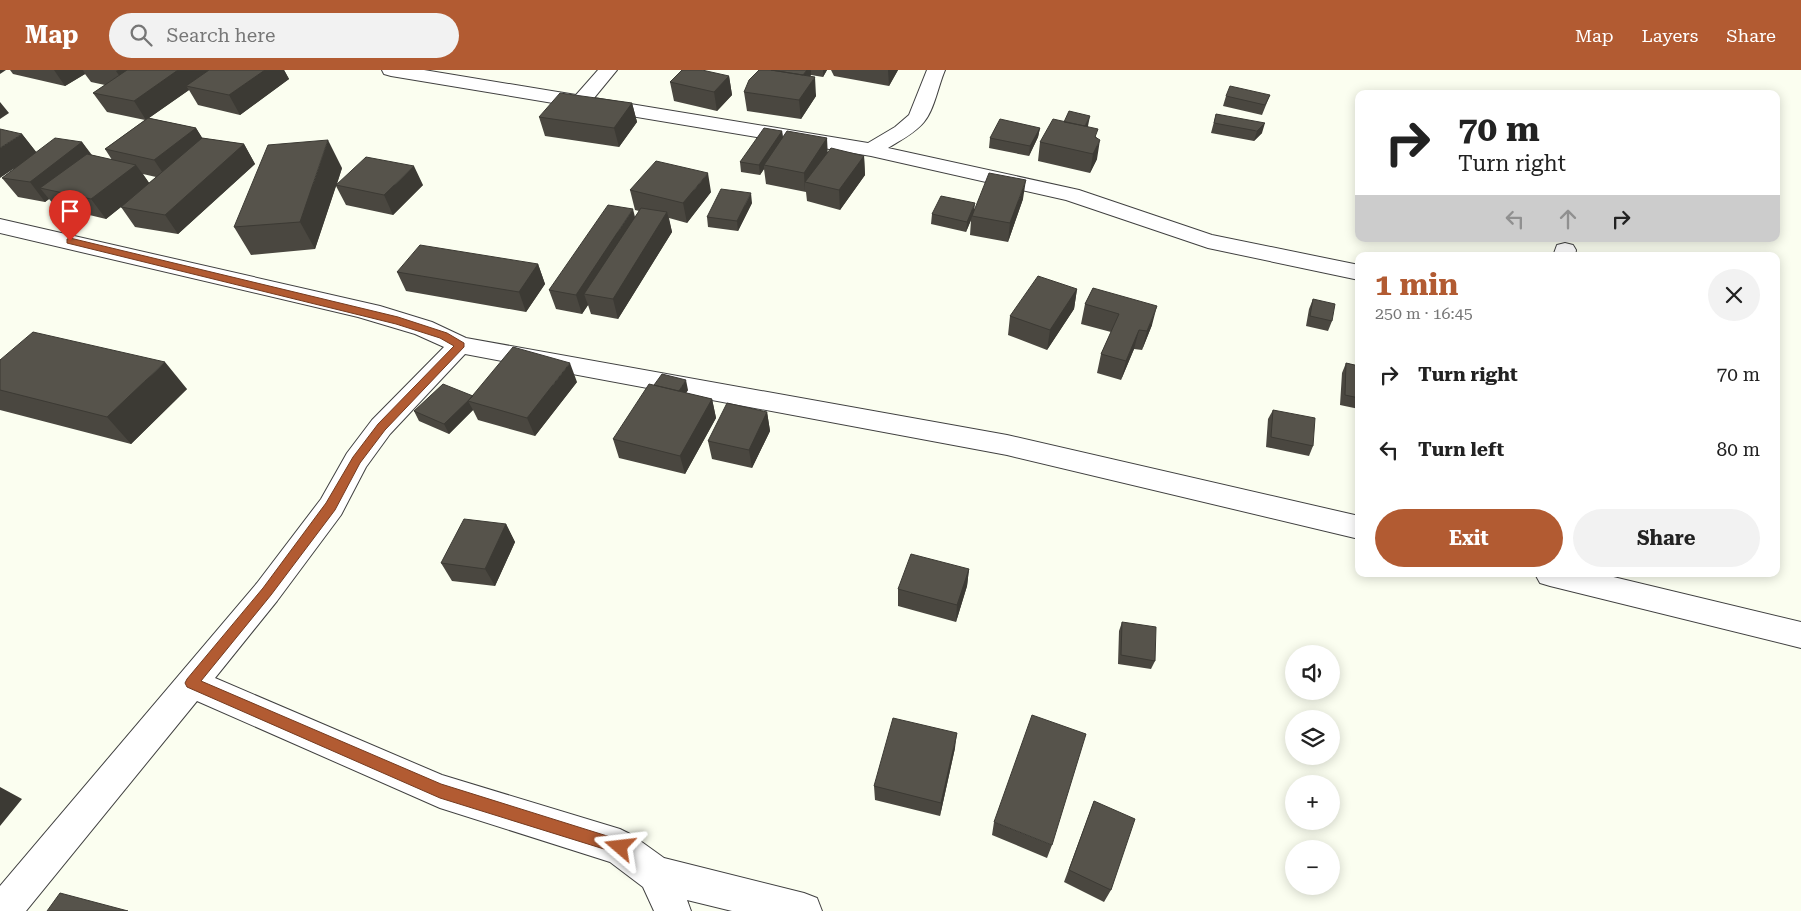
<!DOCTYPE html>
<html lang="en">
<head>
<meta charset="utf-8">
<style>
	body { margin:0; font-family:"Roboto Serif",serif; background:#f2f2f2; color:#222; height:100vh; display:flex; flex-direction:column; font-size:19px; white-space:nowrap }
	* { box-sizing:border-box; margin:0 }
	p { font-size:16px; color:#767676 }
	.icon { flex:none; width:28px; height:28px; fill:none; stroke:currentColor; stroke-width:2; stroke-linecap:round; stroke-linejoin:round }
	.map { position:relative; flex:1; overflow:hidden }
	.details { position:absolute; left:1355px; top:182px; width:425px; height:325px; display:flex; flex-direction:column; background:#fff; border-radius:10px; box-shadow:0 2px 12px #0003 }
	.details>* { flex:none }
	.banner { position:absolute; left:1355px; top:20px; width:425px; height:152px; border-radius:10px; box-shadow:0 2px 12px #0003; background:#fff; color:#222; overflow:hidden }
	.fabs { position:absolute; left:1285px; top:575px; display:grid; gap:10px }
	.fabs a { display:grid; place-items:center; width:55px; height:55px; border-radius:50%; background:#fff; box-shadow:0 2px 12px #0003; font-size:25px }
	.pin { position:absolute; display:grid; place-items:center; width:42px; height:42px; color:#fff; margin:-51px -21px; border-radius:50% 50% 50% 0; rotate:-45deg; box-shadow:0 0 5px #0007 }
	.pin .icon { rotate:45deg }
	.me { position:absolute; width:55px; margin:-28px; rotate:287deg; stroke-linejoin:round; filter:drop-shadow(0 0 4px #0008) }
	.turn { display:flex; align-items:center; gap:18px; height:105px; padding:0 20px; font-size:22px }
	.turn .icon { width:65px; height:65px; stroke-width:2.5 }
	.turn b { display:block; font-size:35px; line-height:42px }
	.lanes { display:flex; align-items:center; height:48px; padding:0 20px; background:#0003; justify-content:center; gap:25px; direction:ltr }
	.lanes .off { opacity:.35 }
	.round { display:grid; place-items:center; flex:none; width:52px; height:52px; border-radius:26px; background:#f2f2f2 }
	.overview { display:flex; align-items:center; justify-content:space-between; height:85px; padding:0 20px }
	h1 { font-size:30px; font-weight:700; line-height:38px; color:#b25b32 }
	.action { display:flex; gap:10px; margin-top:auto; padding:10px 20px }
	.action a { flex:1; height:58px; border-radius:30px; background:#b25b32; color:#fff; font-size:20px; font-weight:700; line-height:58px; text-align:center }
	.action a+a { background:#f2f2f2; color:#222 }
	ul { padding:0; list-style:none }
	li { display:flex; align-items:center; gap:15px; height:75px; padding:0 20px }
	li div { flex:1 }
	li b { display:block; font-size:19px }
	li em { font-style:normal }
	header { display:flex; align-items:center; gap:30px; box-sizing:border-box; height:70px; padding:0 25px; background:#b25b32; color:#fff }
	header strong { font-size:24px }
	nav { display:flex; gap:28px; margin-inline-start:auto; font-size:18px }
	.search { width:350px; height:45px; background:#f2f2f2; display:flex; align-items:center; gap:12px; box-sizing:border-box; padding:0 18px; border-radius:28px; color:#767676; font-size:19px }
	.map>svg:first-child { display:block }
</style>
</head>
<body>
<header>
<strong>Map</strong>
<div class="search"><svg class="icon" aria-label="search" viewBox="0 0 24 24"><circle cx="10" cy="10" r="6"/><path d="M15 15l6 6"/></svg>Search here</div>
<nav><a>Map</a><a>Layers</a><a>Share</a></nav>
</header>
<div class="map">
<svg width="1801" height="841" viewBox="0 0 1801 841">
	<rect width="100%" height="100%" fill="#fbfef0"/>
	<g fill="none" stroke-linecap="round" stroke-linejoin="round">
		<defs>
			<path id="minor" d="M382,0h42l152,25 22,-25h19l-23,28 274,45 27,-16 14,-12 18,-45h18c-7,16 -10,38 -21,52 -9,11 -23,18 -36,26l191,42 133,45 147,30v15l-151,-32 -142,-48 -195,-44 -480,-80 -7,-2z
				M0,149l380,87 52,16 34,16 541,97 352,81v23l-352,-84 -542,-101 -75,80 -24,33 -25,48 -64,86 -62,77 227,97 178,54 12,6 32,23 140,35 13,5 5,13h-90l-45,-11 4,11h-37l-11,-24 -33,-25 -170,-54 -243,-107 -171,210h-26v-25l257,-303 64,-84 26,-46 25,-33 72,-73 -29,-13 -57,-17 -358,-84z
				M1565,173l8,2 3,5 -1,6h-22l4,-11z
				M1535,504h66l200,48v26l-251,-62 -10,-3z"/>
		</defs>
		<use href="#minor" stroke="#414141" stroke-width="2"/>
		<use href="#minor" fill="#fff" fill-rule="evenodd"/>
	</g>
	<path fill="#4a4740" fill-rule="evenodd" d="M10,0h274l5,9 -49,36 -42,-10 -9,-15 -40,28 47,10 6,10 42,6 11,20 -77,70 -43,-7 -14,-20 1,-1 -16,13 -50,-12 -7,-8 -4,3 -27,-5 -16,-19 11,-8 9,-36 14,18 46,-10 10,13 20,5 -7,-11 40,-29 -38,-8 -14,-19 12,-8 -14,-3 -6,-8 -20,12 -52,-12zM143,104l13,3 -7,6z
		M759,0h68l-4,7 -12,-2 -1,1 6,20 -15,23 -54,-8 -3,-19z
		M831,0h67l-9,16 -55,-10z
		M729,6l3,19 -15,16 -43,-10 -4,-19z
		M1270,25l-8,20 -39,-9 3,-10z
		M632,33l5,19 -18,25 -74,-11 -6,-19z
		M1216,44l46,19 -8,8 -43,-8z
		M1064,52l24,4v1l9,11v21l-7,14 -52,-12 2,-19z
		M1040,58l-2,9 -9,19 -40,-8 1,-10z
		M782,61l1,6 44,1v14l37,4 1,19 -25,35 -33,-9 -1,-9 -40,-8 -2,-15 -4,6 -19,-3 -1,-10z
		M342,98l-5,16 86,1 -30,30 -47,-10 -10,-19 -21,63 -64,6 -17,-28z
		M630,120l81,2 -24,31 -18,-5 3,14 -54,87 -27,-5 -3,-9 -6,9 -26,-5 -7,-19 86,-73 4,-6 -4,-1z
		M1023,129l-15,43 -38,-7 1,-15 -5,12 -35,-8 1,-10 42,-5z
		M752,133l-14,28 -30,-4 -1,-10z
		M538,194l7,20 -19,28 -120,-21 -9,-19z
		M1093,218l59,37 -10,25 -8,-1 -13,31 -24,-7 4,-19 10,-22 -30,-8 4,-20z
		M1077,219l-3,20 -27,41 -39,-15 2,-19z
		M1313,229l19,22 -4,10 -22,-5 3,-17z
		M0,290l187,29 -56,55 -131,-34z
		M1346,293l13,3v43l-19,-4 2,-32z
		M577,312l-42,54 -57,-16 -5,-10 -24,24 -30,-13 -5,-10 59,-15z
		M654,315l34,5 -2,3 26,6 4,19 -31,56 -66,-16 -6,-19z
		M1273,340l40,36 -4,10 -43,-9 2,-28z
		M767,342l3,19 -18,37 -40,-9 -4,-18z
		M506,454l9,18 -20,44 -43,-5 -11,-18z
		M969,499l-2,17 -11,36 -58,-16v-17z
		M1122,552l33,39 -4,8 -33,-5 1,-33z
		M955,678l-15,68 -65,-16 -1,-14z
		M1094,731l17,89 -7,12 -40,-20z
		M994,752l58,23 -5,13 -55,-23z"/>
	<path fill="#3c3a34" d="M0,0h6l-6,4z
		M54,0h29l2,4 -20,12z
		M118,0h40l-29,20 -13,-19z
		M178,0h38l-30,16 3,4 -43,30 -12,-19z
		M265,0h19l5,9 -49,36 -11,-20z
		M807,0h4v5l-11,17 -1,-10z
		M823,0h4l-4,7z
		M888,0h10l-9,16z
		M729,6l3,19 -15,16 -3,-19z
		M815,7l1,19 -15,23 -2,-19z
		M0,32l9,11 -9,6z
		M632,33l5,19 -18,25 -5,-19z
		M1090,46l-2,10 -8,17 1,-10z
		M1265,53l-3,10 -8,8 3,-10z
		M196,58l12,19 -41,32 -13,-19z
		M1040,58l-2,9 -9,19 1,-10z
		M782,61l1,10 -19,24v4l-4,6 -1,-10z
		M22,64l15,19 -37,25v-30z
		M827,68l1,20 -23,24v10l-1,-19z
		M328,70l14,28 -27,81 -15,-27z
		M1100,70l-3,19 -7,14 3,-19z
		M82,72l14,20 -56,26 9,11 -4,3 -15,-20z
		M244,74l11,20 -77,70 -13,-19z
		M864,86l1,19 -25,35 -1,-20z
		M136,95l14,19 -44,35 -15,-20z
		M414,96l9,19 -30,30 -9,-20z
		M708,103l3,19 -24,31 -4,-20z
		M1026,110l-3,19 -15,43 2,-19z
		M751,123l1,10 -14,28 -1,-10z
		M975,133l-1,10 -2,3 -1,4 -5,12 1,-10z
		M633,139l5,20 -54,65 4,11 -6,9 -6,-19z
		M667,142l5,20 -54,87 -5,-20z
		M538,194l7,20 -19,28 -7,-20z
		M1077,219l-3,20 -27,41 3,-20z
		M1157,236l-5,19 -10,25 5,-19z
		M1139,260l-5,19 -13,31 5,-19z
		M165,292l22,27 -56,55 -24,-27z
		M570,293l7,19 -42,54 -8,-18z
		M686,310l2,10 -10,15 -2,-10z
		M473,326l-5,5 5,9 -24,24 -5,-10z
		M712,329l4,19 -31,56 -5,-18z
		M767,342l3,19 -18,37 -3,-18z
		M506,454l9,18 -20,44 -10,-17z
		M969,499l-2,17 -11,36 1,-17z
		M957,663l-2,15 -15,68 1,-13z
		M0,717l22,12 -22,27z"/>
	<path fill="#56534b" stroke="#3c3a34" d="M127,0h51l-44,31 -41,-8z
		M209,0h56l-36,25 -43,-9z
		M682,0h20l27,6 -15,16 -44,-10z
		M759,0h12l44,7 -16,23 -55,-8 5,-12z
		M771,0h36l-4,5z
		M1230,16l40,9 -5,10 -39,-9z
		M560,23l72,10 -18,25 -75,-11z
		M1069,41l21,5 -5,10 -21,-4z
		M1216,44l49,9 -8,8 -43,-8z
		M148,48l48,10 -42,32 -49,-11z
		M1000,49l40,9 -10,18 -40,-8z
		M1053,49l45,10 -3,8 5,3 -7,14 -53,-12z
		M764,58l18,3 -23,34 -19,-3z
		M0,59l22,5 -22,14z
		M787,61l40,7 -23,35 -40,-8z
		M55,68l27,4 -52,40 -28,-4z
		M202,68l42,6 -79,71 -44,-8z
		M328,70l-28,82 -66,5 34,-82z
		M831,78l33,8 -25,34 -34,-8z
		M87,84l49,11 -45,34 -51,-11z
		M366,87l48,9 -30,29 -48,-10z
		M656,91l52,12 -25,30 -53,-13z
		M989,103l37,7 -16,43 -38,-7z
		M721,119l30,4 -14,28 -30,-4z
		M941,126l34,7 -8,19 -35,-8z
		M608,135l25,4 -57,86 -27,-5z
		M641,138l26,4 -54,87 -29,-5z
		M420,175l118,19 -19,28 -122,-20z
		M1038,206l39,13 -27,41 -40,-14z
		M1093,218l64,18 -10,25 -8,-1 -13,31 -25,-7 18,-40 -34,-10z
		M1313,229l22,5 -3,17 -22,-5z
		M33,262l132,30 -58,55 -107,-27v-30z
		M513,277l57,16 -43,55 -59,-17z
		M1346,293l13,3v32l-14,-3z
		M662,304l24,6 -7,11 -25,-6z
		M443,314l30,12 -29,28 -30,-13z
		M649,314l63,15 -32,57 -67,-17z
		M727,333l40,9 -18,38 -41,-9z
		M1273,340l42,8 -2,28 -42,-9z
		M464,449l42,5 -21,45 -44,-6z
		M911,484l58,15 -12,36 -59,-16z
		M1122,552l34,5 -1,34 -34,-6z
		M1032,645l54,19 -34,111 -58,-23z
		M893,648l64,15 -16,70 -67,-17z
		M1094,731l41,18 -24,71 -42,-20z
		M60,823l68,18h-81z"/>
	<path fill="#b25b32" stroke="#743b20" d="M70,168l328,79 49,16 17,10v4l-79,83 -25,33 -25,47 -64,85 -70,86 240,103 179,56 5,2 2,5 -2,5 -5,2 -180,-56 -253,-111 -2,-4 2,-4 76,-91 63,-85 27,-46 25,-33 76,-78 -14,-8 -44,-14 -329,-81v-4z"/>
</svg>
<div class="fabs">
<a><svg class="icon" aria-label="sound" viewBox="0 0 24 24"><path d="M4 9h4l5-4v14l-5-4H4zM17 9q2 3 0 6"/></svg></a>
<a><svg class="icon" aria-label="layers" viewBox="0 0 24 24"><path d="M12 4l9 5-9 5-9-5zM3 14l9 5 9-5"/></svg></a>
<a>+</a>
<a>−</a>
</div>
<div class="pin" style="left:70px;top:171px;background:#d93025"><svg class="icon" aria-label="arrive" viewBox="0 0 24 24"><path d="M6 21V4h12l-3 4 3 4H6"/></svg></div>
<svg class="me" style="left:620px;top:777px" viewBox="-20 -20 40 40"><path d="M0-17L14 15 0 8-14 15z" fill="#b25b32" stroke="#fff" stroke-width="4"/></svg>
<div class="banner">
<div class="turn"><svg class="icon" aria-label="right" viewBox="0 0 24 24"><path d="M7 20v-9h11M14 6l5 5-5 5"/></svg><div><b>70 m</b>Turn right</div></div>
<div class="lanes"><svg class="icon off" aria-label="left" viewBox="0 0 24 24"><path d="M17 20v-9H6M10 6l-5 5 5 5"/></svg><svg class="icon off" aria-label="ahead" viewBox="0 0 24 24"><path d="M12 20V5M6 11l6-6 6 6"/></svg><svg class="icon" aria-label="right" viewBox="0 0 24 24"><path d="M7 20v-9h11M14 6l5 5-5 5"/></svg></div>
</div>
<section class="details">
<div class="overview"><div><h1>1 min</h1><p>250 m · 16:45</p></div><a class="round"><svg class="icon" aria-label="close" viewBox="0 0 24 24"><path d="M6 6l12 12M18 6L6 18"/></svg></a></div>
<ul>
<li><svg class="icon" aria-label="right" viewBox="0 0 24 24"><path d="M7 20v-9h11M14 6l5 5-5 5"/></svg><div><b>Turn right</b></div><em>70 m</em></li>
<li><svg class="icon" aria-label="left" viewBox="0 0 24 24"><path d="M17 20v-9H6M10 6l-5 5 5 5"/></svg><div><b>Turn left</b></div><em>80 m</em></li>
</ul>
<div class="action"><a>Exit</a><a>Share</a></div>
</section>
</div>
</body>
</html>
